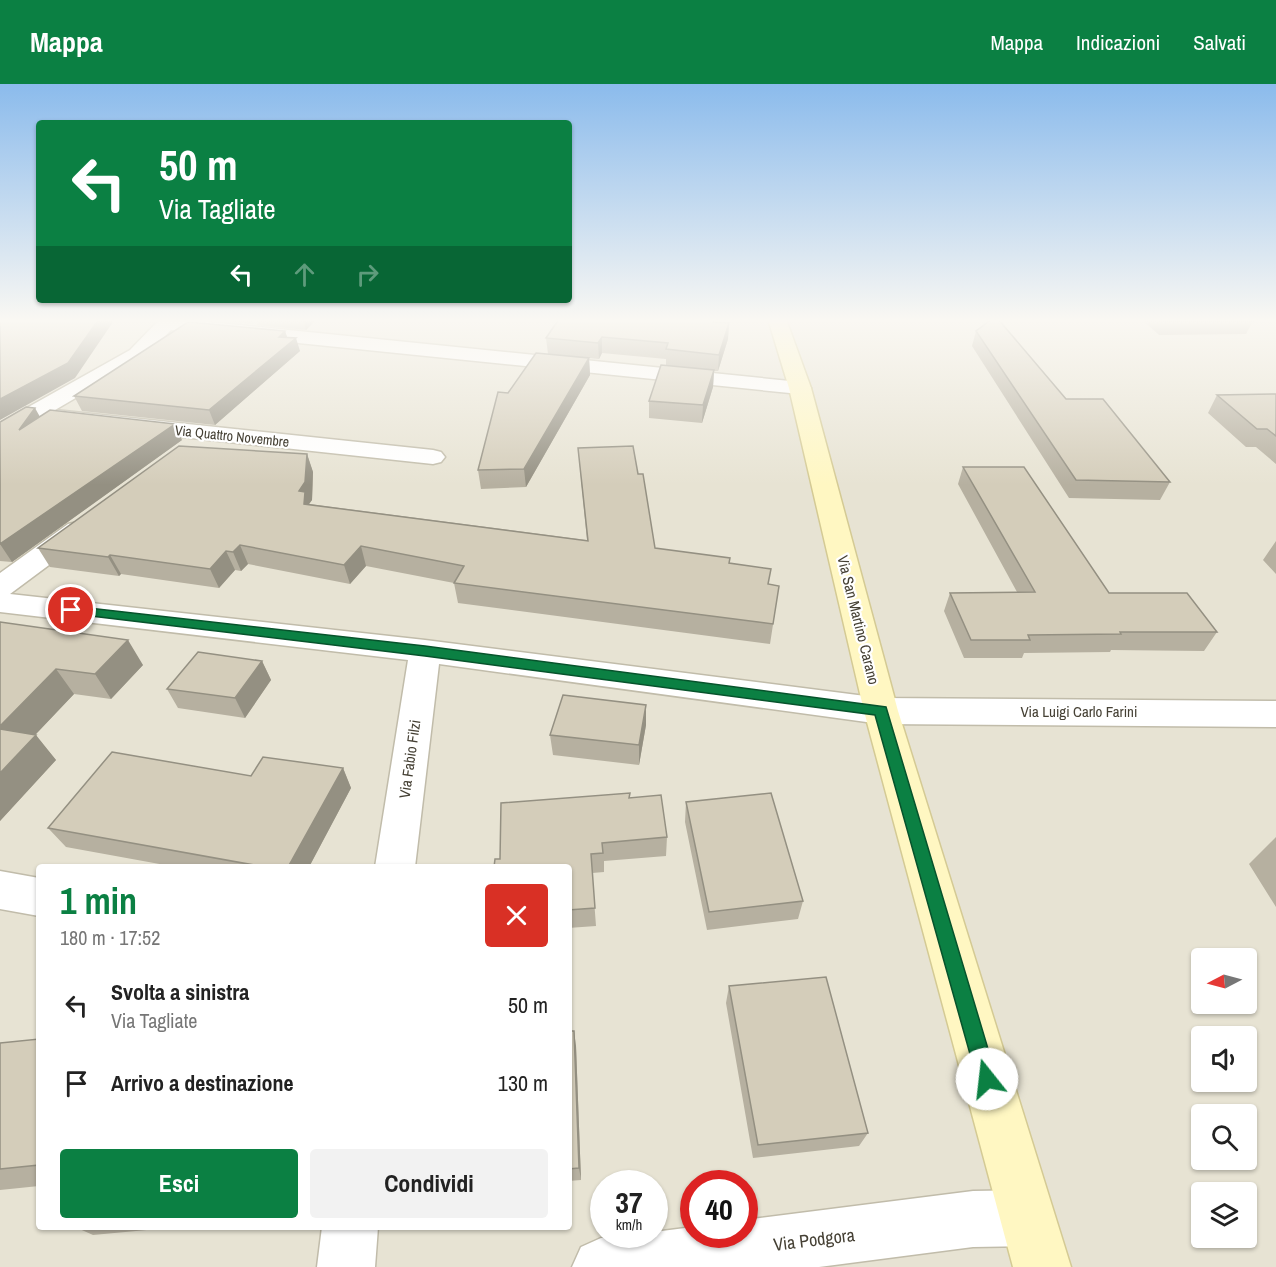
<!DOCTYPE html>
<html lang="it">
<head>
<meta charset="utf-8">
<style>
	body { margin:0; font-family:"Archivo Narrow",sans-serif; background:#f2f2f2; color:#222; height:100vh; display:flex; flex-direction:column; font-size:22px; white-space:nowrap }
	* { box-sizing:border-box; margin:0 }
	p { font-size:20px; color:#767676 }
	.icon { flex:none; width:33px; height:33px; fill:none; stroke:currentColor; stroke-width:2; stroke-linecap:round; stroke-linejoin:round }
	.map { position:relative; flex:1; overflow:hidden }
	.drawer { position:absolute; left:36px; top:780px; width:536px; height:366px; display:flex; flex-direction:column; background:#fff; border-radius:6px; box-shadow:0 2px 4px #0004 }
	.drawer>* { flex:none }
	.hud { position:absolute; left:36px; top:36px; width:536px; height:183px; border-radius:6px; box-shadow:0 2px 4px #0004; background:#0b8043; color:#fff; overflow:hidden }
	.needle { width:39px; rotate:264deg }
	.buttons { position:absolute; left:1191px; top:864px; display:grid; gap:12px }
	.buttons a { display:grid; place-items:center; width:66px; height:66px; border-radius:6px; background:#fff; box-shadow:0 2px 4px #0004; font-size:30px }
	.speed { position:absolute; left:590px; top:1086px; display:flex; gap:12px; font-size:30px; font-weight:700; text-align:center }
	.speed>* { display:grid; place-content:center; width:78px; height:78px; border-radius:50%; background:#fff; box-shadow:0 2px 4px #0004; line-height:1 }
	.speed small { font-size:15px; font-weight:400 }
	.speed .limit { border:9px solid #d22; background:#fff; color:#111 }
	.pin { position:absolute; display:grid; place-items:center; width:51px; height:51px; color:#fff; margin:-26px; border:3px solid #fff; border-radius:50%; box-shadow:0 2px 6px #0007 }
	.me { position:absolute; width:66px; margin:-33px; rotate:344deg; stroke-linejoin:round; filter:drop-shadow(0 0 4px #0008) }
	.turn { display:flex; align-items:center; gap:21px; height:126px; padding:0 24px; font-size:27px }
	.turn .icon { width:78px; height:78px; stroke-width:2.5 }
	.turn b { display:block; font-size:42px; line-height:51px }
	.lanes { display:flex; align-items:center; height:57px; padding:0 24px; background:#0003; justify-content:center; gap:30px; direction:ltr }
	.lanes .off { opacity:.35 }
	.round { display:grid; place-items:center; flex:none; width:63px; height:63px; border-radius:6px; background:#f2f2f2 }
	.overview { display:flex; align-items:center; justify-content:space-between; height:102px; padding:0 24px }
	h1 { font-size:36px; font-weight:700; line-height:45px; color:#0b8043 }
	.cta { display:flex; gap:12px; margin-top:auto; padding:12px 24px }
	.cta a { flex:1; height:69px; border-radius:6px; background:#0b8043; color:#fff; font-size:24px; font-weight:700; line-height:69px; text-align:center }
	.cta a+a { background:#f2f2f2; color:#222 }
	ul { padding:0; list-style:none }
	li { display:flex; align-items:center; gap:18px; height:78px; padding:0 24px }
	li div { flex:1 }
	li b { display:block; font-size:22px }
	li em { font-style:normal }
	header { display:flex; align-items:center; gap:36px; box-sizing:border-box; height:84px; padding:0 30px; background:#0b8043; color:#fff }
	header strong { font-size:28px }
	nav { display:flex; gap:33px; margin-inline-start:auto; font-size:21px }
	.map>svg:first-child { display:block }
</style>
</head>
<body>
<header>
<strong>Mappa</strong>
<nav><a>Mappa</a><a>Indicazioni</a><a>Salvati</a></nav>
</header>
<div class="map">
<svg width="1276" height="1183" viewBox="0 0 1276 1183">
	<rect width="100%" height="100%" fill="#f3f0e5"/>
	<path fill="#e7e3d3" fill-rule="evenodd" d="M0,235h1276v948h-1276zM39,783h529v360h-529zM1202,874h44v46h-44zM1202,952h44v46h-44zM1202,1030h44v46h-44zM603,1100h51v50h-51zM693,1100h51v50h-51zM1202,1108h44v46h-44z"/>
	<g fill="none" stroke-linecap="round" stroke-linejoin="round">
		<defs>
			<path id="street" d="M160,235h20l620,63 7,2 4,4 -4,4 -7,2 -629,-64 -27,28 -89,52 378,40 8,2 4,5 -4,5 -8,2 -398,-43 -27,16 -8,2v-16l130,-73z
				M78,438l10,2 4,6 -4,6 -78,58 415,46 456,58 395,3v26l-395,-3 -442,-60 -24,203h-40l33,-207 -408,-48v-39l68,-49z
				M0,787l39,7v38l-39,-7z
				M1027,1106l20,8 8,20 -8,20 -20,8 -54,1 -154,20h-247l9,-20 20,-9 53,-4v-2l39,-5v7h51v-14l229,-29z
				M322,1143h56l-3,40h-58z"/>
			<path id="secondary" d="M768,235h18l25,69 87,323 173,556h-58l-149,-556 -75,-323z"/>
		</defs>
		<use href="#street" stroke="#c1bcaa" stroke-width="3"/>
		<use href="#secondary" stroke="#d4ca94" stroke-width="3"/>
		<use href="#street" fill="#fff" fill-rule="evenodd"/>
		<use href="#secondary" fill="#fff7c2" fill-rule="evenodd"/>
	</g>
	<path fill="#b6b0a0" d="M214,235h39v5l-39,-4z
		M256,235h61l-11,11 -49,-5z
		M1141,235h110l2,2 -7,13 -87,1z
		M716,238l13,1 -1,16 -10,32h-4l-1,16 -11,36 -53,-5v-17l17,-35v-7l-64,-6 -3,6 -10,-1 1,17 -64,112 -45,2 -3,-19 30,-77 40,-39 -2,-16z
		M285,247l2,6 13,14 -85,74 -133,-14 -8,-15z
		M976,247l90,68 104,83 -10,18 -91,-2 -97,-152z
		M1276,310v70l-20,-17h-10l-38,-34 9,-18z
		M40,333l142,23 -170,122 -12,-1v-139z
		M578,364l60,26 17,74 74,15 40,21 10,2 -9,58 -312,-41 -4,-20 -88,-17 -16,18 -102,-20 -7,7 -6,-1 -16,18 -98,-14 -2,2 -69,-9 -12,-19 269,-94 6,18 -1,28 -3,4 278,36z
		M963,383l146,126 108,39 -13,19 -93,-1 -1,2 -86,1 -2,5h-58l-20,-47 6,-18 67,-1 -59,-108z
		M1276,457v33l-13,-14z
		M0,538l143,43 -32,34 -37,-5 -39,41 21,25 -56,61z
		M262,577l9,19 -26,38 -67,-10 -11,-19z
		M646,641l-7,40 -86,-10 -3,-20z
		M343,684l8,20 -42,79h-133l-110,-20 -18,-19 203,-52z
		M630,714l37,39 -1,19 -62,5v11l-12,1 4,53 -28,2v-61l-68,-8z
		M686,718l117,99 -5,18 -91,11 -22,-108z
		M1276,753v70l-27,-43z
		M729,902l139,147 -9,13 -106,12 -27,-155z
		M568,947l8,15 5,134 -13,1z
		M39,955v147l-39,4v-147z
		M75,1143h104l-86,8z"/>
	<path fill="#949082" d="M99,235h16l-40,59 -75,42v-21z
		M303,235h14l-11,11z
		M729,239l-1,16 -10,32 1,-16z
		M285,247l4,12 7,-5 4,13 -85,74 -6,-15z
		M602,253v16l-3,6 -1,-16z
		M589,274l1,17 -64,112 -2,-18z
		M714,286l-1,17 -11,36 1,-18z
		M35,324l9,16 -25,6z
		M175,340l7,16 -170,122 -12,-18z
		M307,370l6,18 -1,28 -3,4 2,6v13l-12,-32z
		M240,461l8,19 -7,7 -8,-19z
		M361,462l5,20 -16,18 -6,-19z
		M226,467l9,19 -16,18 -9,-19z
		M110,471l11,19 -2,2 -11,-19z
		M128,556l15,25 -32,34 -16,-25z
		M262,577l9,19 -26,38 -10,-20z
		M56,585l18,25 -56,59 -18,-21v-6z
		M646,621v20l-7,40v-20z
		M36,651l20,25 -56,61v-48z
		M343,684l8,20 -42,79h-21z
		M574,947l2,15 5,134 -2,-12z"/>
	<path fill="#d4cdba" stroke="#949082" stroke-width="1.5" d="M0,235h99l-31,44 -68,36z
		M559,235h155l-1,3 16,1 -10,32 -53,-6 2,-6 -66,-6 -4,6 -52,-5z
		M992,235h6l68,80h37l67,83 -94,-2 -100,-149z
		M1163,235h88l2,2h-88z
		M188,238l97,9 -6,6 17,1 -87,72 -135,-14z
		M536,269l53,5 -65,111 -46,1 20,-78 10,1z
		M661,281l53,5 -11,35 -54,-4z
		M1276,310v42l-9,-7h-10l-40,-34z
		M26,323l9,1 -16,22 31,-20 125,14 -175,120v-122z
		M179,362l128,8 -2,28 -6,9 6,1 -1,12 284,37 -10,-93 55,-2 5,28h5l12,74 75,10 -1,5 42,6 -3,15 11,2 -6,38 -319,-41 10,-17 -103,-20 -17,19 -104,-20 -7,7 -7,-1 -16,18 -100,-14 -2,2 -70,-9z
		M963,383h61l85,126h78l30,39h-97l1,2 -93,1 2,5h-59l-21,-47 85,-1z
		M0,538l128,18 -33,34 -39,-5 -56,57z
		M198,568l64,9 -27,37 -68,-9z
		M563,611l83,10 -7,40 -89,-10z
		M0,645l36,6 -36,38z
		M112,668l139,24 12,-19 80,11 -55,99h-23l-217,-39z
		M630,709l-1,5 32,-3 6,42 -65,6 1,10 -12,1 4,54 -27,2v-43h-74l1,-8h5l1,-56z
		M771,709l32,108 -94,11 -23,-110z
		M826,893l42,156 -110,12 -29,-159z
		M568,947h6l5,137 -11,1z
		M39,955v126l-39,4v-126z"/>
	<linearGradient id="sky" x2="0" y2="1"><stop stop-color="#8bbbec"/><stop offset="0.59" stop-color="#faf8f3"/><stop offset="1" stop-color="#faf8f3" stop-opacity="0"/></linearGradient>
	<rect width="1276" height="401" fill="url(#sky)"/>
	<path fill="#0b8043" stroke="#07532c" stroke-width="1.5" d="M71,522l354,40 461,61 111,372 -3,8 -7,3 -7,-3 -3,-8 -102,-364 -450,-59 -359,-43 -1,-3z"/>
	<g text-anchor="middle" stroke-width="4.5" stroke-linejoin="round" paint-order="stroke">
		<g font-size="14" fill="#454034" stroke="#fff">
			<text transform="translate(232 352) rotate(6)" y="5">Via Quattro Novembre</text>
		</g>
		<g font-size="15" fill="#454034" stroke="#fff">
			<text transform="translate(858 536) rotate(76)" y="5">Via San Martino Carano</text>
			<text x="1079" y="633">Via Luigi Carlo Farini</text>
			<text transform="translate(410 675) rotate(-82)" y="5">Via Fabio Filzi</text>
		</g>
		<g font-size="18" fill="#454034" stroke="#fff">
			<text transform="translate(814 1156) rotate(-7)" y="6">Via Podgora</text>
		</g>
	</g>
</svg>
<div class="buttons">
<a><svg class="needle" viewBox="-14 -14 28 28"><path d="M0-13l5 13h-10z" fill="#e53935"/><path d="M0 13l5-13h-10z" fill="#767676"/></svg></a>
<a><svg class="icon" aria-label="sound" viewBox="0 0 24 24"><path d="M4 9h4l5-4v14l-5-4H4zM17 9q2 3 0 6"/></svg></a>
<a><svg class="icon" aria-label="search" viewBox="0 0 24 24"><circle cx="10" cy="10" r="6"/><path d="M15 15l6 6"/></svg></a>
<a><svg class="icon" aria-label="layers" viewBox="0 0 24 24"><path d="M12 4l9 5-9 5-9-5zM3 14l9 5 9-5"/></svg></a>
</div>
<div class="speed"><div>37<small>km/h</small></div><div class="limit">40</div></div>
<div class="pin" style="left:71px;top:526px;background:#d93025"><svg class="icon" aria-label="arrive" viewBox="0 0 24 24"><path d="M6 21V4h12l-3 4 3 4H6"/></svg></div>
<svg class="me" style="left:987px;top:995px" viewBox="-20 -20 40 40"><circle r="19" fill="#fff"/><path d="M0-13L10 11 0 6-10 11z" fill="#0b8043"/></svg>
<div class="hud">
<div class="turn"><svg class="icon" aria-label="left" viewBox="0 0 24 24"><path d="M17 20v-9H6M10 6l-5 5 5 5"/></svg><div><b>50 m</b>Via Tagliate</div></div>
<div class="lanes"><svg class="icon" aria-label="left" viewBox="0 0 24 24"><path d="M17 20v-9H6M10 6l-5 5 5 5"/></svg><svg class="icon off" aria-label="ahead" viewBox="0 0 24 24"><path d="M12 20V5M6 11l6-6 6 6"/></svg><svg class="icon off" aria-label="right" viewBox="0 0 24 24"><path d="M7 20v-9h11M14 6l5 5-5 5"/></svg></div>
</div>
<section class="drawer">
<div class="overview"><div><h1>1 min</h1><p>180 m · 17:52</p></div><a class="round" style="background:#d93025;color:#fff"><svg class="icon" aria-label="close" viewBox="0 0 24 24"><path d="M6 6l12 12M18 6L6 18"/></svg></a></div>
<ul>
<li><svg class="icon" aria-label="left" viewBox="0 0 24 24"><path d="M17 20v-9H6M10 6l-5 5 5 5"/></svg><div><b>Svolta a sinistra</b><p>Via Tagliate</p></div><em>50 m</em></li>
<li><svg class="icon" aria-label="arrive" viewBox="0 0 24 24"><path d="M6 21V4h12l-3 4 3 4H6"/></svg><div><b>Arrivo a destinazione</b></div><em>130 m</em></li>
</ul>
<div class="cta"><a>Esci</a><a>Condividi</a></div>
</section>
</div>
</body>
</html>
